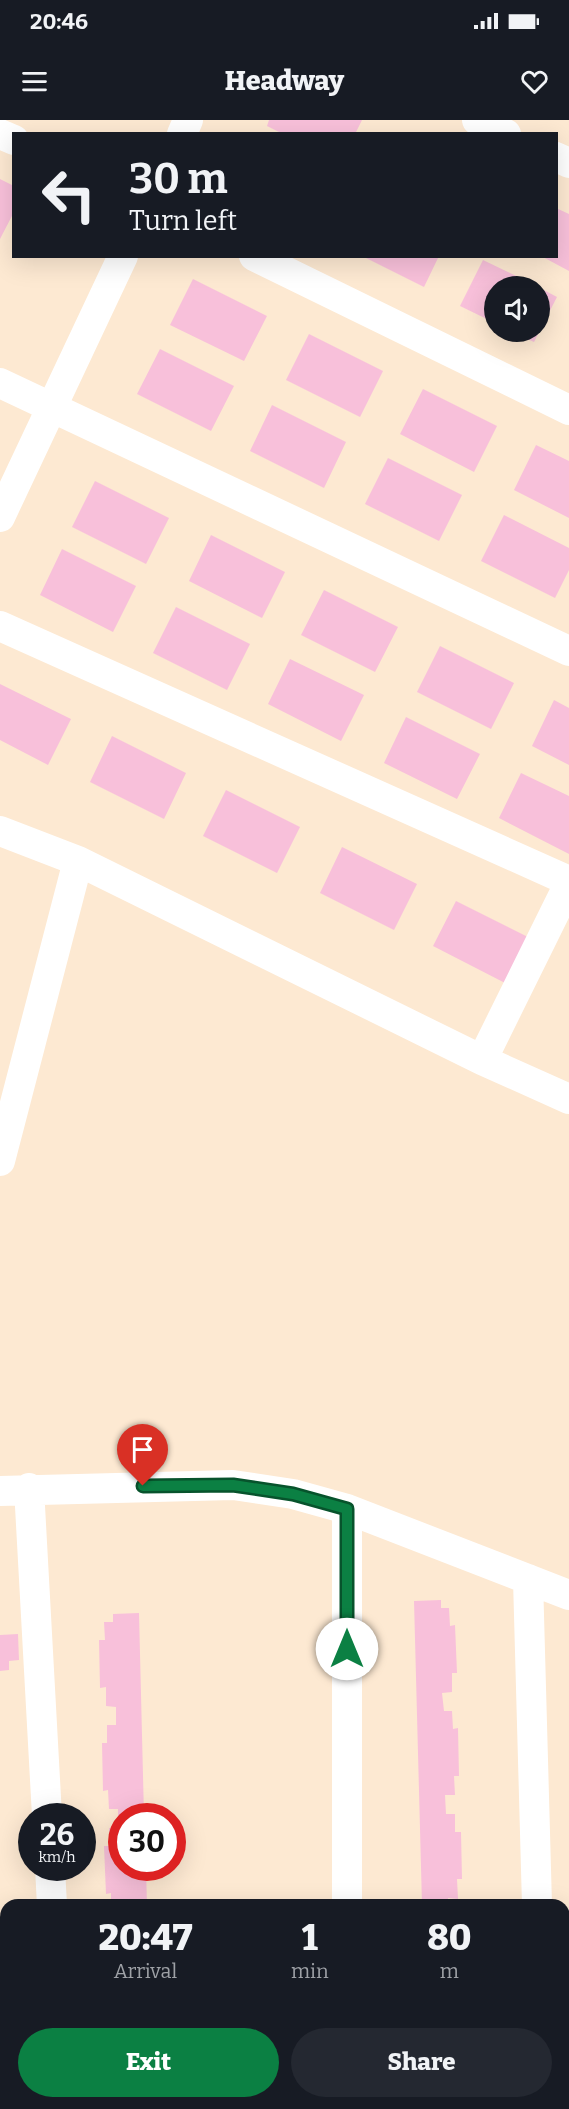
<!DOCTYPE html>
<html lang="en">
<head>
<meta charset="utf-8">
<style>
	body { margin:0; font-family:Bitter,serif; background:#242831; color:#f1f3f6; height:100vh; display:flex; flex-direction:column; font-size:22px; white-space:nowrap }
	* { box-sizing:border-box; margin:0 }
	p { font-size:20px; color:#9ea1a6 }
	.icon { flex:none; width:33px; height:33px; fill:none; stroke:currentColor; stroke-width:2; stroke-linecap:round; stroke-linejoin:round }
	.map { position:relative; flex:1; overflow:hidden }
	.details { position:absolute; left:0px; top:1779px; width:570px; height:210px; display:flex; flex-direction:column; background:#171b24; border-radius:18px 18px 0 0; box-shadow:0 6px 24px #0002 }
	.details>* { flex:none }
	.guide { position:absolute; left:12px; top:12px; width:546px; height:126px; border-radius:0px; box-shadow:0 6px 24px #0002; background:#171b24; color:#f1f3f6; overflow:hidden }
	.fabs { position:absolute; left:484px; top:156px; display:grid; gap:12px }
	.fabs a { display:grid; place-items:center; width:66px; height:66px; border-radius:50%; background:#171b24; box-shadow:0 6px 24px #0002; font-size:30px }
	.speed { position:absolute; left:18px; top:1683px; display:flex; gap:12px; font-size:30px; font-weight:700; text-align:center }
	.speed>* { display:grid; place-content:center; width:78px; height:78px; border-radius:50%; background:#171b24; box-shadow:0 6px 24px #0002; line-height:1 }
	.speed small { font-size:15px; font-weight:400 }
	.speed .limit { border:9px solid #d22; background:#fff; color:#111 }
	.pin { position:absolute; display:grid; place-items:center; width:51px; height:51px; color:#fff; margin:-62px -26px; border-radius:50% 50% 50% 0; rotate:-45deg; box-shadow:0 0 6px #0007 }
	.pin .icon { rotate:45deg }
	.me { position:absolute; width:66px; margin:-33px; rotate:0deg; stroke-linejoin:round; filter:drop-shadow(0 0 4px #0008) }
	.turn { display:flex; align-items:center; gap:21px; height:126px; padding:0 18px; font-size:27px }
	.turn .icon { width:78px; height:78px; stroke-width:2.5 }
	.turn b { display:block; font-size:42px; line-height:51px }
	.eta { display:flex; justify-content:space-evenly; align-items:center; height:102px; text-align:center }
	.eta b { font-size:36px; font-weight:800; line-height:42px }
	.primary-button { display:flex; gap:12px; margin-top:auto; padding:12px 18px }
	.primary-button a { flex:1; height:69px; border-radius:36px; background:#0b8043; color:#fff; font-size:24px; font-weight:800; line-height:69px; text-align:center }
	.primary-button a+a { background:#242831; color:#f1f3f6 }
	.status { display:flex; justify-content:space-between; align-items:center; height:42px; padding:0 30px; background:#171b24; direction:ltr }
	.status svg { height:16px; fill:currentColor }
	header { display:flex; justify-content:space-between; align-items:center; height:78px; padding:0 18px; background:#171b24; font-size:27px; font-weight:800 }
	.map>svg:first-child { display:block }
</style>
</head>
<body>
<div class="status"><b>20:46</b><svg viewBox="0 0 49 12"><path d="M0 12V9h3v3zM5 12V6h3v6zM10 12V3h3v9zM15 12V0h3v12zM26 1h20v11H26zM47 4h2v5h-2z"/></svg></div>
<header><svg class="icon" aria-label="menu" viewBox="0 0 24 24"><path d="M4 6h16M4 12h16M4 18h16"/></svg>Headway<svg class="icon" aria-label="heart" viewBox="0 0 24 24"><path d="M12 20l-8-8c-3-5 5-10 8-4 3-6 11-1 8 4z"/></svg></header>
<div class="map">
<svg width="569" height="1989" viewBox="0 0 569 1989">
	<rect width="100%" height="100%" fill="#fde9d2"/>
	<path fill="#f8c0da" d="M269,0h93l-7,14h-72l-16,-8z
		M0,59l14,7v26l-14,27z
		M556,88l13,6v57l-28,-15h15z
		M362,136h77l-15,31z
		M483,140l54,26h-42v37l-35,-17z
		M193,159l74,37 -23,45 -74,-36z
		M540,168l17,9 -17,33z
		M512,212h27l-5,10z
		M309,214l74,37 -23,46 -74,-37z
		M160,229l74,37 -23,45 -74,-37z
		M423,269l74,37 -23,46 -74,-38z
		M272,285l74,37 -22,46 -74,-37z
		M536,325l33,16v57l-55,-28z
		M388,338l74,37 -23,46 -74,-37z
		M95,361l74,37 -23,46 -74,-37z
		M504,395l65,33v22l-14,28 -74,-37z
		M211,415l74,37 -23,46 -73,-37z
		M62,429l74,37 -23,46 -73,-37z
		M324,470l74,37 -23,45 -74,-37z
		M176,487l74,37 -23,46 -74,-37z
		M440,526l74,37 -23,46 -74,-37z
		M290,539l74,36 -23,46 -73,-37z
		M0,564l71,35 -23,46 -48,-25z
		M554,580l15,8v57l-37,-19z
		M406,597l74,37 -23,45 -73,-36z
		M112,616l74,37 -22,46 -74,-37z
		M521,653l48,23v58l-70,-36z
		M226,670l74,37 -23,46 -74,-37z
		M342,727l75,37 -23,46 -74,-37z
		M456,781l74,37 -23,46 -74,-38z
		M441,1480v8h8l1,18 5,-1 2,48h-5v19l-10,1 2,18h8l1,18 5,-1 1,48h-5l1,19h-10l1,19h9v18h6l1,47h-5l1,20 -10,-1v7h-26l-8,-304z
		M139,1493l5,203h-22v52h24l1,37h-36v-12l-5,1 -2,-48h6l-1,-18h9v-19h-9l-1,-19 -5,1 -1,-48h5v-18h9v-18l-10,-1v-19l-6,1 -1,-48h6l-1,-18h9v-8z
		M18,1514l1,26 -10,1v9l-9,1v-36z
		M111,1983h40l1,6h-41z
		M431,1983h41v6h-41z"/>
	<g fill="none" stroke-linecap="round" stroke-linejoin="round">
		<path stroke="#fff" stroke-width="30" d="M477,0l29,14
			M0,14l14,6
			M182,14l6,-14
			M556,37l13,6
			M254,136l315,154
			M0,263l569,268
			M0,397l123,-261
			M0,506l569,255
			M0,711l78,30 404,199 87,39
			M482,940l87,-176
			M0,1041l78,-300
			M29,1368l18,328
			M0,1371l233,-6 60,9 54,15 222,86
			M347,1389v396
			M528,1459l9,326
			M50,1748l2,37
			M62,1983l1,6
			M347,1983v6
			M543,1983v6"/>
	</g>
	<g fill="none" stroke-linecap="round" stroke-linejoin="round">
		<defs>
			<path id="route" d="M143,1366l90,-1 60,9 54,15v140"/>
		</defs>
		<use href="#route" stroke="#07532c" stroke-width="15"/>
		<use href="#route" stroke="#0b8043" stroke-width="10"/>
	</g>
</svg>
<div class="fabs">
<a><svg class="icon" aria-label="sound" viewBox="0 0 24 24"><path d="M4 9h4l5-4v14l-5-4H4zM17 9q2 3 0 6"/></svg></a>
</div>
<div class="speed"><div>26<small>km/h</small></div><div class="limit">30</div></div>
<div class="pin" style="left:143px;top:1366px;background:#d93025"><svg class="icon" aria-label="arrive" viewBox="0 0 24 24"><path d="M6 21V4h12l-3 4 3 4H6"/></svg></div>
<svg class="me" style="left:347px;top:1529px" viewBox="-20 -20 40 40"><circle r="19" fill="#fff"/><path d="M0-13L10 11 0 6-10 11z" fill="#0b8043"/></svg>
<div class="guide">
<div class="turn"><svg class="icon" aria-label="left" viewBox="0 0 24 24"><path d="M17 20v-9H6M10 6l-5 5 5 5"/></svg><div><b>30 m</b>Turn left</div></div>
</div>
<section class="details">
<div class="eta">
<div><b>20:47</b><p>Arrival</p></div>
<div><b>1</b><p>min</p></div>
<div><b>80</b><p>m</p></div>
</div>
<div class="primary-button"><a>Exit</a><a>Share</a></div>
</section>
</div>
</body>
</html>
